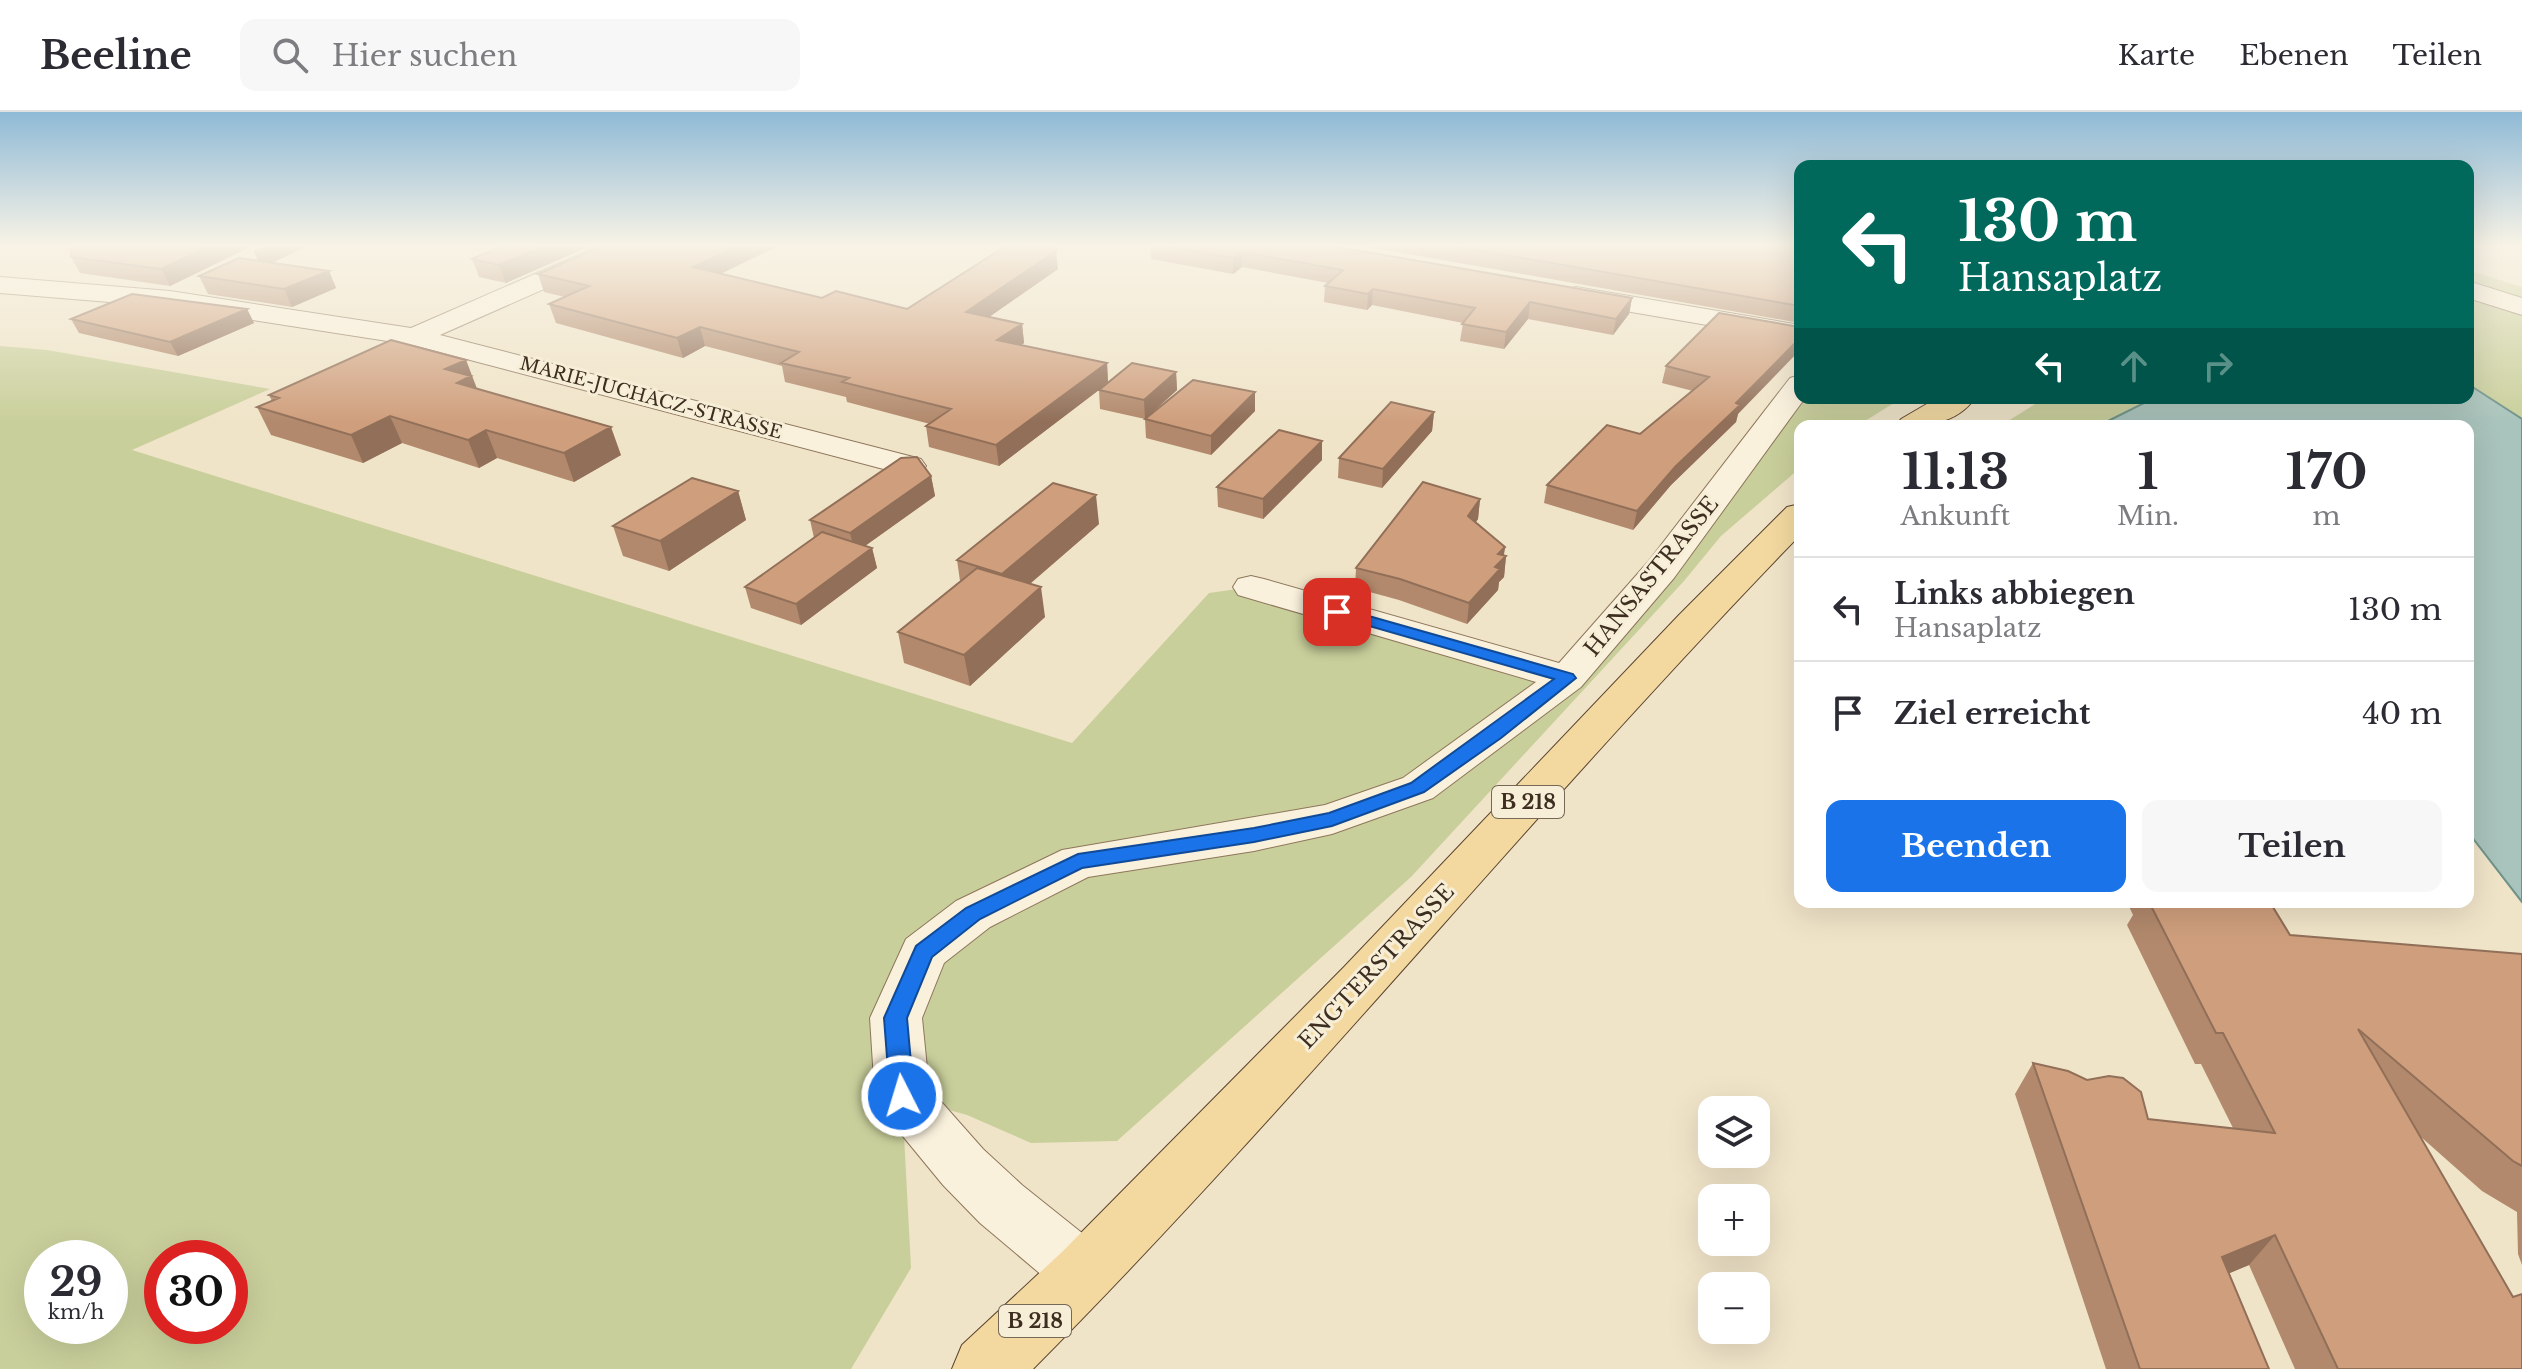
<!DOCTYPE html>
<html lang="de">
<head>
<meta charset="utf-8">
<style>
	body { margin:0; font-family:"Libre Baskerville",serif; background:#f7f7f7; color:#2b2b33; height:100vh; display:flex; flex-direction:column; font-size:30px; white-space:nowrap }
	* { box-sizing:border-box; margin:0 }
	p { font-size:26px; color:#7c7c81 }
	.icon { flex:none; width:44px; height:44px; fill:none; stroke:currentColor; stroke-width:2; stroke-linecap:round; stroke-linejoin:round }
	.map { position:relative; flex:1; overflow:hidden }
	.drawer { position:absolute; left:1794px; top:308px; width:680px; height:488px; display:flex; flex-direction:column; background:#fff; border-radius:16px; box-shadow:0 8px 32px #0002 }
	.drawer>* { flex:none }
	.hud { position:absolute; left:1794px; top:48px; width:680px; height:244px; border-radius:16px; box-shadow:0 8px 32px #0002; background:#00695c; color:#fff; overflow:hidden }
	.buttons { position:absolute; left:1698px; top:984px; display:grid; gap:16px }
	.buttons a { display:grid; place-items:center; width:72px; height:72px; border-radius:16px; background:#fff; box-shadow:0 8px 32px #0002; font-size:40px }
	.speed { position:absolute; left:24px; top:1128px; display:flex; gap:16px; font-size:40px; font-weight:700; text-align:center }
	.speed>* { display:grid; place-content:center; width:104px; height:104px; border-radius:50%; background:#fff; box-shadow:0 8px 32px #0002; line-height:1 }
	.speed small { font-size:20px; font-weight:400 }
	.speed .limit { border:12px solid #d22; background:#fff; color:#111 }
	.pin { position:absolute; display:grid; place-items:center; width:68px; height:68px; color:#fff; margin:-34px; border-radius:16px; box-shadow:0 4px 12px #0006 }
	.me { position:absolute; width:88px; margin:-44px; rotate:355deg; stroke-linejoin:round; filter:drop-shadow(0 0 6px #0008) }
	.turn { display:flex; align-items:center; gap:28px; height:168px; padding:0 32px; font-size:36px }
	.turn .icon { width:104px; height:104px; stroke-width:2.5 }
	.turn b { display:block; font-size:56px; line-height:68px }
	.lanes { display:flex; align-items:center; height:76px; padding:0 32px; background:#0003; justify-content:center; gap:40px; direction:ltr }
	.lanes .off { opacity:.35 }
	.eta { display:flex; justify-content:space-evenly; align-items:center; height:136px; text-align:center }
	.eta b { font-size:48px; font-weight:700; line-height:56px }
	.cta { display:flex; gap:16px; margin-top:auto; padding:16px 32px }
	.cta a { flex:1; height:92px; border-radius:16px; background:#1a73e8; color:#fff; font-size:32px; font-weight:700; line-height:92px; text-align:center }
	.cta a+a { background:#f7f7f7; color:#2b2b33 }
	ul { padding:0; list-style:none }
	li { display:flex; align-items:center; gap:24px; height:104px; padding:0 32px; border-top:2px solid #e1e1e2 }
	li div { flex:1 }
	li b { display:block; font-size:30px }
	li em { font-style:normal }
	header { display:flex; align-items:center; gap:48px; box-sizing:border-box; height:112px; padding:0 40px; background:#fff; border-bottom:2px solid #e1e1e2 }
	header strong { font-size:38px }
	nav { display:flex; gap:44px; margin-inline-start:auto; font-size:28px }
	.search { width:560px; height:72px; background:#f7f7f7; display:flex; align-items:center; gap:20px; box-sizing:border-box; padding:0 28px; border-radius:16px; color:#7c7c81; font-size:30px }
	.map>svg:first-child { display:block }
</style>
</head>
<body>
<header>
<strong>Beeline</strong>
<div class="search"><svg class="icon" aria-label="search" viewBox="0 0 24 24"><circle cx="10" cy="10" r="6"/><path d="M15 15l6 6"/></svg>Hier suchen</div>
<nav><a>Karte</a><a>Ebenen</a><a>Teilen</a></nav>
</header>
<div class="map">
<svg width="2522" height="1257" viewBox="0 0 2522 1257">
	<rect width="100%" height="100%" fill="#f0e4c8"/>
	<path fill="#c9cf9b" fill-rule="evenodd" d="M2468,158l54,17v132l-54,-35z
		M0,234l47,4 223,39 -138,61 940,293 137,-150 42,-6 316,90 233,-279h102l-45,28h-57v42l-79,68 -37,45 -273,296 -294,264 -86,2 -64,-28 -65,-18 9,171 -60,101h-851zM42,1146h68v68h-68zM162,1146h68v68h-68z
		M2045,286h109l-56,28h-98z"/>
	<path fill="#a9c4bc" stroke="#6f938a" stroke-width="2" d="M2468,272l54,35v483l-54,-70v-406h-370l56,-28h314z"/>
	<g fill="none" stroke-linecap="round" stroke-linejoin="round">
		<defs>
			<path id="minor" d="M599,134h34l-3,5 -190,84 481,124 5,7 -5,7 -11,3 -497,-131 -243,-38 -170,-14v-16l170,14 241,37z
				M2468,169l54,17v17l-54,-17z
				M1576,175l224,38v16l-233,-40 -4,-6 4,-6z
				M1800,263v23h5l-131,180 -93,109 -148,111 -101,36 -78,17 -166,26 -98,50 -46,36 -22,55 7,70 54,61 39,36 85,68 9,20 -9,20 -22,9 -22,-9 -83,-70 -37,-38 -60,-73 -8,-16 -5,-78 36,-79 50,-38 106,-51 263,-45 78,-27 133,-96 -298,-87 -5,-8 5,-8 13,-3 13,3 295,84 89,-101 142,-184z"/>
			<path id="primary" d="M1937,286h38c-19,27 -50,28 -79,28l5,-7z
				M1800,392v31c-263,271 -501,566 -767,834h-81l10,-24 100,-93 282,-285 335,-352 108,-108z"/>
		</defs>
		<use href="#minor" stroke="#8d765c" stroke-width="2"/>
		<use href="#primary" stroke="#5b4430" stroke-width="2"/>
		<use href="#minor" fill="#faf1dc" fill-rule="evenodd"/>
		<use href="#primary" fill="#f3d9a0" fill-rule="evenodd"/>
	</g>
	<path fill="#b2896c" d="M72,134h180l-82,40 -90,-13 -9,-16z
		M502,134h88l-84,37 -27,-6 -7,-18z
		M1150,134h182l300,52 -3,16 -16,21 -85,-16 -24,30 -44,-8 3,-18 -91,-18 -5,5 -43,-8 1,-16 3,-3 -86,-16 -9,7 -82,-15z
		M1363,134h437v77z
		M254,139l18,12 57,8 7,17 -44,19 -84,-13 -9,-18 59,-15z
		M1058,157l-69,48 33,7 2,19 -3,2 86,18 1,19 68,-10 1,18 -32,29 -45,-10 -1,-19 -100,76 -70,-19 -3,-21 4,-2 -83,-22 -1,-5 -61,-15 -3,-16 -77,-20 -22,12 -127,-35 -7,-19 16,-7 -21,-5 -6,-18h184l100,24 85,11z
		M247,197l7,14 -76,33 -99,-23 -8,-14z
		M1800,215l-62,87 -2,8 -65,63 -38,45 -89,-27 3,-18 93,-51 53,-43 -31,-8 4,-17z
		M466,248l10,28 145,67 -47,27 -77,-24 -18,10 -77,-25 -39,20 -92,-28 -14,-28 15,-6 -3,-6z
		M1255,280v19l-44,44 -65,-17 -1,-19z
		M1434,300l-2,19 -50,57 -44,-10 1,-20z
		M1322,329v19l-59,59 -45,-12 -1,-20z
		M931,364l4,20 -70,50 7,2 5,20 -76,57 -50,-17 -6,-21 69,-49 -4,-18z
		M738,379l8,29 -77,51 -46,-15 -10,-30z
		M1480,387l-2,20 -2,3 29,25 -1,8 2,1 -2,21 -5,5 -1,8 -31,34 -68,-24 -44,-12 1,-20z
		M1099,412l-69,60 15,33 -75,69 -66,-23 -6,-31 62,-51 -3,-21z
		M2127,790h132l31,33 232,19v311l-4,-11 -1,-42 -35,-21 -61,-54 101,232h-227l-46,-104 -20,8 40,96h-163l-91,-275 18,-31 115,56 85,9 -32,-64h-6l-68,-139 6,-10z"/>
	<path fill="#916f58" d="M209,134h43l-82,40 -9,-17z
		M264,134h44l-47,22 -7,-17z
		M544,134h46l-84,37 -7,-18z
		M737,134h41l-80,39 -5,-18z
		M1056,139l2,18 -89,62 -3,-19z
		M1242,140v15l-9,7v-16z
		M329,159l7,17 -44,19 -8,-18z
		M1373,177l-1,16 -5,5 1,-16z
		M1632,186l-3,16 -16,21 3,-16z
		M1530,190l-2,17 -24,30 2,-17z
		M247,197l7,14 -76,33 -8,-14z
		M1022,212l2,19 -24,17 -3,-20z
		M700,215l5,19 -22,12 -6,-20z
		M1800,226v12l-62,64 -2,8 -65,63 -38,45 4,-19 38,-44z
		M466,248l10,26 5,17 -25,-7 -11,-27z
		M1107,251l1,20 -109,83 -3,-21z
		M1176,260l1,18 -32,29 -1,-19z
		M1255,280v19l-44,44v-19z
		M1434,300l-2,19 -50,57 1,-19z
		M390,304l12,27 -39,20 -12,-28z
		M611,315l10,28 -47,27 -10,-29z
		M486,318l11,28 -18,10 -11,-28z
		M1322,329v19l-59,59v-20z
		M931,364l4,20 -80,57 -5,-20z
		M738,379l8,29 -77,51 -9,-30z
		M1096,383l3,29 -93,80 -4,-30z
		M1480,387l-2,20 -12,17 2,-20z
		M1505,435l-2,12 3,-3 -2,21 -5,5 -1,8 -31,34 2,-21 29,-49z
		M872,436l5,20 -76,57 -5,-21z
		M1041,475l4,30 -75,69 -6,-31z
		M2275,1123l-26,30 -52,22 25,-30z"/>
	<path fill="#cf9f7d" stroke="#916f58" stroke-width="2" d="M72,134h137l-48,23 -90,-12z
		M502,134h42l-45,19 -27,-6z
		M602,134h135l-44,21 129,31 14,-7 71,18 99,-63h48l2,5 -90,61 56,12 -25,16 110,23 -111,82 -70,-19 25,-17 -109,-27 7,-4 -68,-15 18,-11 -99,-25 -23,11 -128,-34 40,-18 -51,-12z
		M1166,134h166l300,52 -16,21 -86,-17 -24,30 -44,-8 13,-16 -102,-19 -5,5 -43,-8 18,-16 -101,-18 -9,6z
		M1453,134h347v60z
		M239,146l90,13 -45,18 -85,-13z
		M132,182l115,15 -77,33 -99,-23z
		M1719,201l81,14v11l-64,65 4,2 -65,62 -38,44 -90,-26 60,-60 33,9 69,-57 -43,-11z
		M391,228l75,20 -21,9 26,7 -14,7 154,44 -47,26 -78,-23 -18,10 -78,-24 -39,19 -94,-28 22,-9 -10,-3z
		M1132,251l44,9 -32,28 -45,-10z
		M1193,268l62,12 -44,44 -66,-17z
		M1391,290l43,10 -51,57 -44,-11z
		M1279,318l43,11 -59,58 -46,-12z
		M917,345l14,19 -81,57 -40,-13 91,-62z
		M692,366l46,13 -78,50 -47,-15z
		M1423,370l57,17 -12,17 37,31 -7,7 8,2 -11,11 5,2 -31,34 -69,-24 -44,-11z
		M1053,371l43,12 -94,79 -45,-14z
		M822,420l50,16 -76,56 -51,-17z
		M977,456l64,19 -77,68 -66,-23z
		M2149,790h110l12,2 19,31 232,19v212l-9,-5 -155,-132 155,268 9,-3v75h-184l-63,-134 -53,22 47,112h-129l-107,-306 35,8 19,9 22,-4 14,2 18,14 7,27 127,14 -52,-100h-7z"/>
	<linearGradient id="sky" x2="0" y2="1"><stop stop-color="#8fbad6"/><stop offset="0.43" stop-color="#f8f3e6"/><stop offset="1" stop-color="#f8f3e6" stop-opacity="0"/></linearGradient>
	<rect width="2522" height="310" fill="url(#sky)"/>
	<path fill="#1a73e8" stroke="#114b97" stroke-width="2" d="M1337,495l236,67 3,4 -75,60 -77,54 -92,34 -78,16 -172,26 -102,51 -48,38 -25,61 7,78 -4,7 -8,3 -8,-3 -4,-7 -6,-78 32,-72 50,-38 112,-54 176,-26 75,-15 82,-30 143,-104 -223,-64v-6z"/>
	<g text-anchor="middle" stroke-width="6" stroke-linejoin="round" paint-order="stroke">
		<g font-size="18" fill="#3d2e20" stroke="#f7eed8">
			<text transform="translate(651 286) rotate(15)" y="6">MARIE-JUCHACZ-STRASSE</text>
		</g>
		<g fill="#f7eed8" stroke="#756857" stroke-width="2">
			<rect x="1492" y="674" width="72" height="32" rx="6"/>
			<rect x="999" y="1193" width="72" height="32" rx="6"/>
		</g>
		<g font-size="20" font-weight="bold" fill="#3d2e20">
			<text x="1528" y="697">B 218</text>
			<text x="1035" y="1216">B 218</text>
		</g>
		<g font-size="22" fill="#3d2e20" stroke="#f7eed8">
			<text transform="translate(1651 464) rotate(-51)" y="8">HANSASTRASSE</text>
			<text transform="translate(1376 854) rotate(-47)" y="8">ENGTERSTRASSE</text>
		</g>
	</g>
</svg>
<div class="buttons">
<a><svg class="icon" aria-label="layers" viewBox="0 0 24 24"><path d="M12 4l9 5-9 5-9-5zM3 14l9 5 9-5"/></svg></a>
<a>+</a>
<a>−</a>
</div>
<div class="speed"><div>29<small>km/h</small></div><div class="limit">30</div></div>
<div class="pin" style="left:1337px;top:500px;background:#d93025"><svg class="icon" aria-label="arrive" viewBox="0 0 24 24"><path d="M6 21V4h12l-3 4 3 4H6"/></svg></div>
<svg class="me" style="left:902px;top:984px" viewBox="-20 -20 40 40"><circle r="17" fill="#1a73e8" stroke="#fff" stroke-width="3"/><path d="M0-11L8 9 0 5-8 9z" fill="#fff"/></svg>
<div class="hud">
<div class="turn"><svg class="icon" aria-label="left" viewBox="0 0 24 24"><path d="M17 20v-9H6M10 6l-5 5 5 5"/></svg><div><b>130 m</b>Hansaplatz</div></div>
<div class="lanes"><svg class="icon" aria-label="left" viewBox="0 0 24 24"><path d="M17 20v-9H6M10 6l-5 5 5 5"/></svg><svg class="icon off" aria-label="ahead" viewBox="0 0 24 24"><path d="M12 20V5M6 11l6-6 6 6"/></svg><svg class="icon off" aria-label="right" viewBox="0 0 24 24"><path d="M7 20v-9h11M14 6l5 5-5 5"/></svg></div>
</div>
<section class="drawer">
<div class="eta">
<div><b>11:13</b><p>Ankunft</p></div>
<div><b>1</b><p>Min.</p></div>
<div><b>170</b><p>m</p></div>
</div>
<ul>
<li><svg class="icon" aria-label="left" viewBox="0 0 24 24"><path d="M17 20v-9H6M10 6l-5 5 5 5"/></svg><div><b>Links abbiegen</b><p>Hansaplatz</p></div><em>130 m</em></li>
<li><svg class="icon" aria-label="arrive" viewBox="0 0 24 24"><path d="M6 21V4h12l-3 4 3 4H6"/></svg><div><b>Ziel erreicht</b></div><em>40 m</em></li>
</ul>
<div class="cta"><a>Beenden</a><a>Teilen</a></div>
</section>
</div>
</body>
</html>
